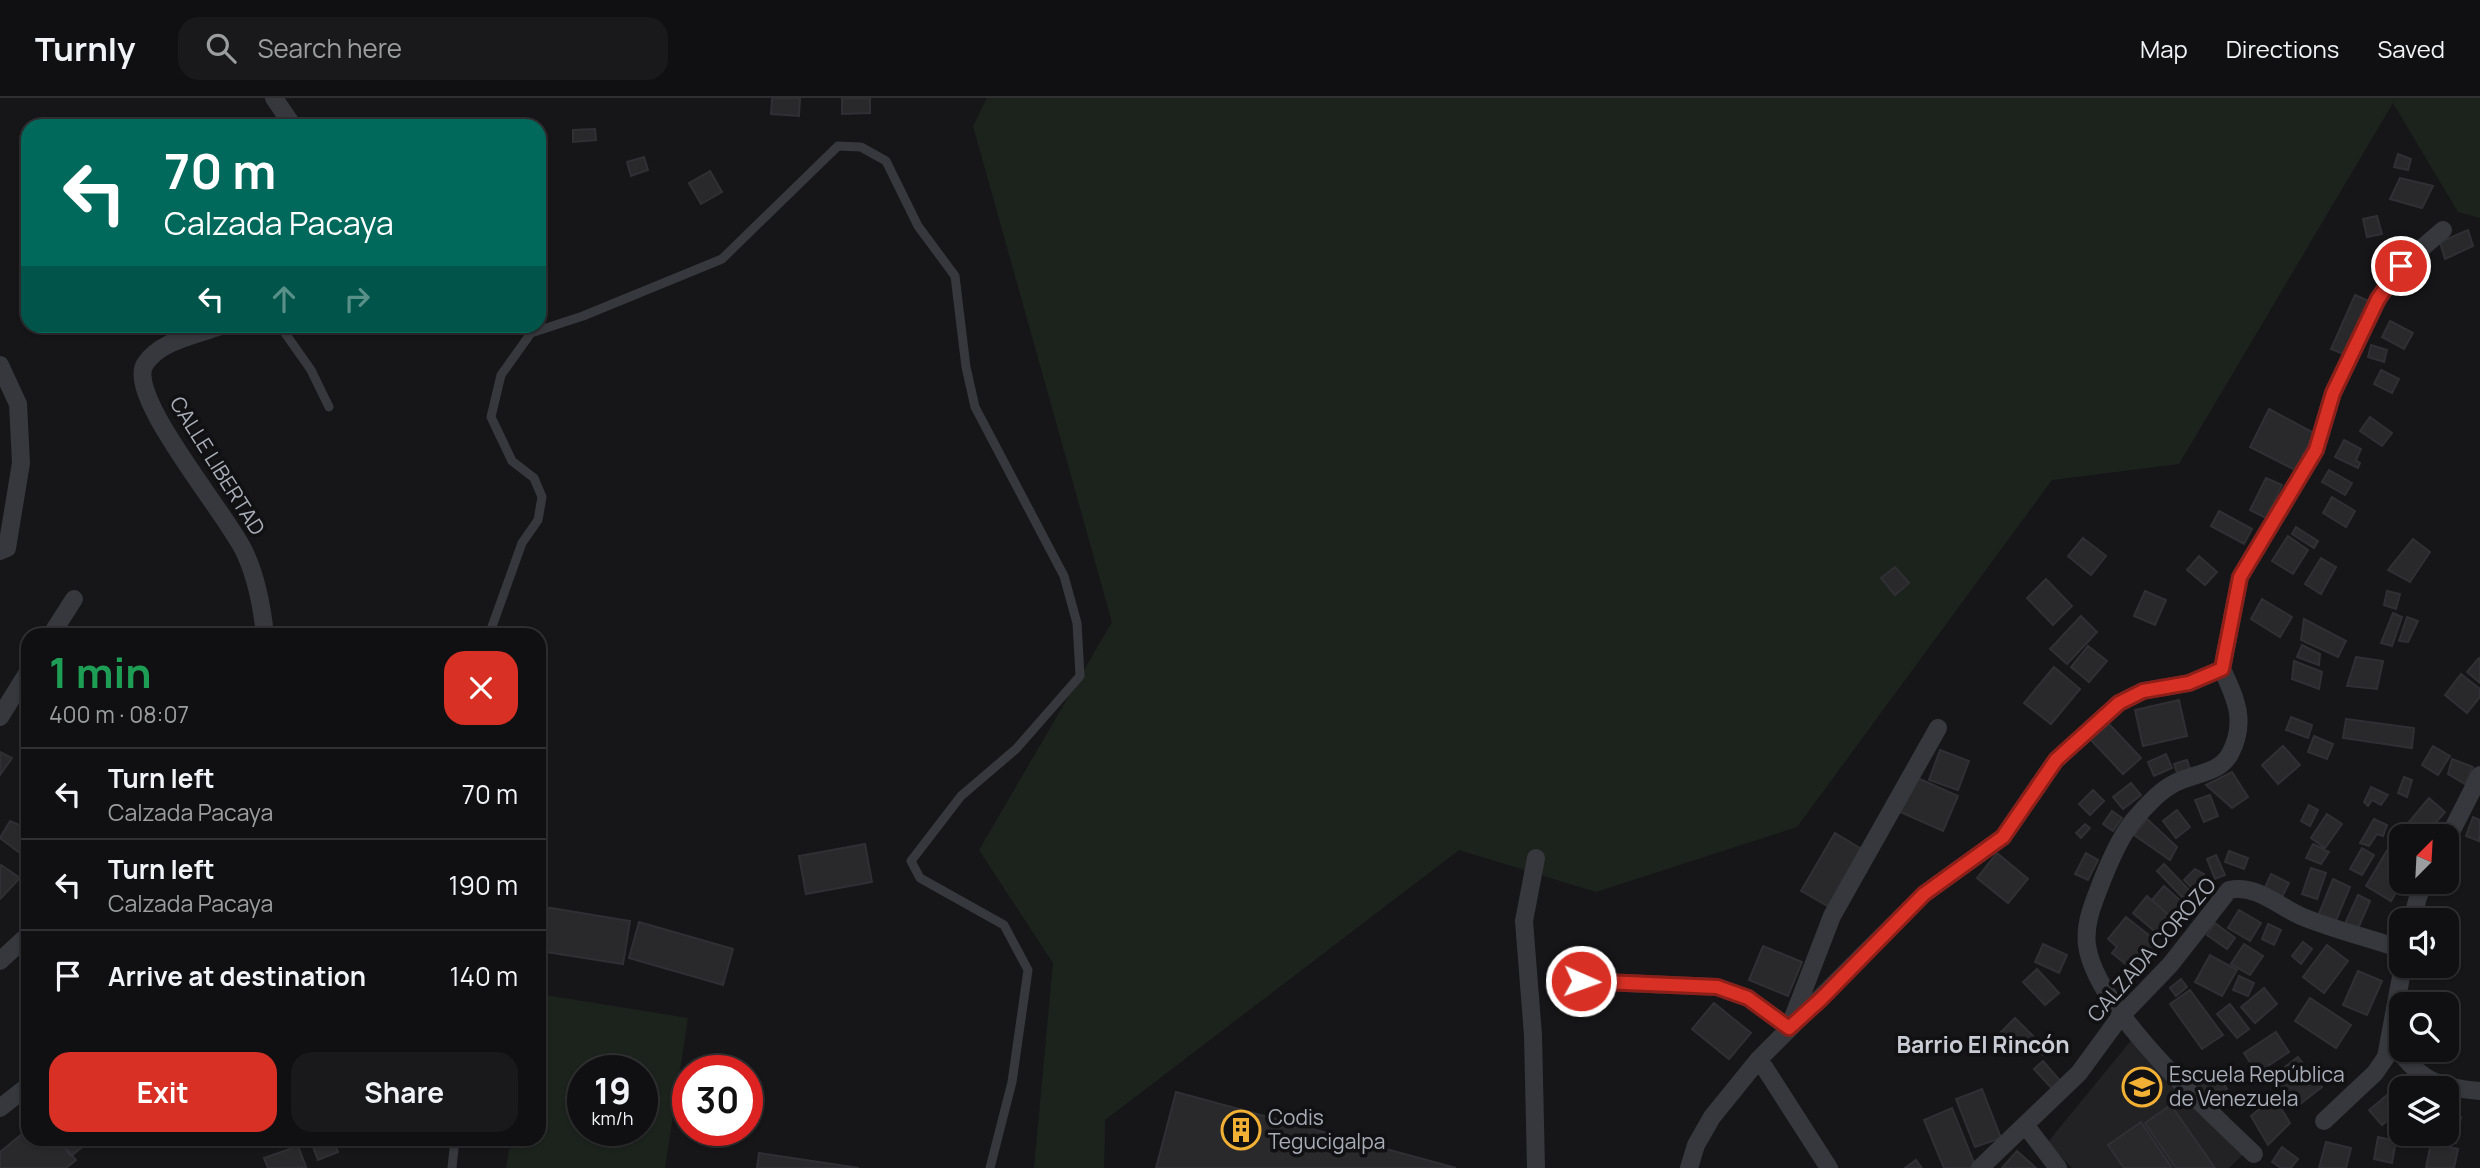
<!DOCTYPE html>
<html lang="en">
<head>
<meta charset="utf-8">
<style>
	body { margin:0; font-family:Manrope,sans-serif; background:#19191b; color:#f1f3f6; height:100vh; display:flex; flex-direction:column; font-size:26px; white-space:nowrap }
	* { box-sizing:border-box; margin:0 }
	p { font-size:23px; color:#9c9d9f }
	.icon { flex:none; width:38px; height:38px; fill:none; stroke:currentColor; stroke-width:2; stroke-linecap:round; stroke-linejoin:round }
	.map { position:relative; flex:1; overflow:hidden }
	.side { position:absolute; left:21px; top:530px; width:525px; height:518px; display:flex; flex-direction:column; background:#101012; border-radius:21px; box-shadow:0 2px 5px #0004,0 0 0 2px #303032 }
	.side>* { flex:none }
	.guide { position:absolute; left:21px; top:21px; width:525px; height:214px; border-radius:21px; box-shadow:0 2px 5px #0004,0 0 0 2px #303032; background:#00695c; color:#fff; overflow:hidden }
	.needle { width:46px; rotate:24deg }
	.fabs { position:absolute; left:2389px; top:726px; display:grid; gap:14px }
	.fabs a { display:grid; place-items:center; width:70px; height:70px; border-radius:14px; background:#101012; box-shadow:0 2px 5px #0004,0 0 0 2px #303032; font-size:35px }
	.speed { position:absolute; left:567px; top:957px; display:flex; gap:14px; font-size:35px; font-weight:700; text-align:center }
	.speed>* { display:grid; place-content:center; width:91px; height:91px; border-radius:50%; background:#101012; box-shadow:0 2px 5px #0004,0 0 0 2px #303032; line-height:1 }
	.speed small { font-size:18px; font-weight:400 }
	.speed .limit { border:10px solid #d22; background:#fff; color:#111 }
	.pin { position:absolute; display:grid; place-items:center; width:60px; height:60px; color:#fff; margin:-30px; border:4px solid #fff; border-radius:50%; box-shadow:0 2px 7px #0007 }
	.me { position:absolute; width:77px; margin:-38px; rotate:92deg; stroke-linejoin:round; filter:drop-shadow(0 0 5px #0008) }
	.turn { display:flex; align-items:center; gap:24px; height:147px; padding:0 28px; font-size:32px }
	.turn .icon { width:91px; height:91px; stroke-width:2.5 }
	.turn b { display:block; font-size:49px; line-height:60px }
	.lanes { display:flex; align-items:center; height:66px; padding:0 28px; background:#0003; justify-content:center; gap:35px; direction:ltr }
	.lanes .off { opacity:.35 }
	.round { display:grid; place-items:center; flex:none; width:74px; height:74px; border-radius:21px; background:#19191b }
	.head { display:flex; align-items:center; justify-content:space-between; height:119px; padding:0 28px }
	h1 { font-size:42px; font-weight:700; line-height:52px; color:#1e9e55 }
	.button { display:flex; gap:14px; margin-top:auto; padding:14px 28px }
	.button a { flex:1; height:80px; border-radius:21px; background:#d93025; color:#fff; font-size:28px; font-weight:700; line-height:80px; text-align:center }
	.button a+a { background:#19191b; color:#f1f3f6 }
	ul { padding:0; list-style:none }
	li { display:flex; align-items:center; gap:21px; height:91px; padding:0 28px; border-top:2px solid #303032 }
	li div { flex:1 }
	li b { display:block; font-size:26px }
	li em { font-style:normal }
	header { display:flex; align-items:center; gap:42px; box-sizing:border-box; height:98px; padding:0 35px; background:#101012; border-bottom:2px solid #303032 }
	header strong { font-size:33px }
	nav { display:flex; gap:38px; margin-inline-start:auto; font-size:24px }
	.search { width:490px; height:63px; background:#19191b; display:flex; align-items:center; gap:18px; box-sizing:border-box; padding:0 24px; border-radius:21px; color:#9c9d9f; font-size:26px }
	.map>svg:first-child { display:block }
</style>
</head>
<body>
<header>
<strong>Turnly</strong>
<div class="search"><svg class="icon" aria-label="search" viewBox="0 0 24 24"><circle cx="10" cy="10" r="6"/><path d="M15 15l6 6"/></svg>Search here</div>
<nav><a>Map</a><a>Directions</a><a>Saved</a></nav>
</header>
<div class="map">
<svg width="2480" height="1070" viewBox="0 0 2480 1070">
	<rect width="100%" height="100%" fill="#161618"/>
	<path fill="#222225" d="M2138,934l113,115 -22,21h-157l-25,-25z"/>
	<path fill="#1c231d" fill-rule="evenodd" d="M987,0h1493v120l-22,-6 -65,-109 -214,361 -127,16 -255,347 -201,65 -137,-42 -354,270 -1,48h-70l19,-205 -74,-113 133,-228 -139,-496z
		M539,896l149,24 -23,150h-159l5,-29h28zM583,973h59v59h-59z"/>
	<path fill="#29292c" stroke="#303034" stroke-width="2" d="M772,0h28l-1,18 -28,-2z
		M842,0h28v15l-28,1z
		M595,31l1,11 -23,2v-12z
		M2398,56l13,5 -3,11 -14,-3z
		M644,59l4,13 -17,6 -4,-14z
		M710,73l12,21 -21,12 -12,-21z
		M2400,80l33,8 -11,22 -32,-9z
		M2377,118l5,18 -15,3 -4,-18z
		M2468,132l5,16 -28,13 -5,-17z
		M2412,158l15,7 -13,24 -12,-5z
		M2355,197l16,7 -23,54 -17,-7z
		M2390,223l23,12 -9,16 -22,-12z
		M2371,247l16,5 -3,12 -16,-5z
		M2381,272l18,9 -7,14 -18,-9z
		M2269,311l45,24 -19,37 -45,-23z
		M2370,319l22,16 -10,13 -22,-15z
		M2344,342l17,9 -5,11 4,3 -2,5 -23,-11z
		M2329,372l23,13 -7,12 -23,-13z
		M2266,380l16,7 -16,33 -16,-8z
		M2332,399l23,14 -9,16 -23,-14z
		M2219,413l33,18 -8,15 -33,-18z
		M2296,429l22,14 -4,7 -22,-14z
		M2288,438l20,14 -15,24 -21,-13z
		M2083,440l23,18 -15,19 -23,-19z
		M2413,441l17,13 -20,30 -22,-12z
		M2199,458l18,16 -12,13 -18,-15z
		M2321,460l15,9 -15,27 -16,-10z
		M1895,469l14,16 -14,12 -14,-17z
		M2046,481l26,27 -19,19 -26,-27z
		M2145,493l21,9 -11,25 -21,-9z
		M2387,493l13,3 -4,15 -12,-4z
		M2262,501l30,18 -12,20 -29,-18z
		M2393,515l9,4 -10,29 -11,-3z
		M2081,518l16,16 -30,32 -17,-15z
		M2407,519l11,4 -10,21 -9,-1z
		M2304,521l42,22 -8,16 -37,-17z
		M2302,547l18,9 -1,11 -22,-8z
		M2088,548l19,15 -18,21 -18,-15z
		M2356,559l27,4 -6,28 -30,-3z
		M2479,560l1,1v24l-13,-11z
		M2294,563l28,11 -3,17 -27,-10z
		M2054,569l26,22 -29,35 -27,-21z
		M2461,576l19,15v8l-13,16 -22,-18z
		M2179,602l8,36 -44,10 -8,-36z
		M2291,619l21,8 -4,13 -22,-8z
		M2346,621l68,9 -2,20 -69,-10z
		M2109,626l32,34 -18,16 -32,-34z
		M2314,638l19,8 -6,15 -19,-7z
		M2283,648l17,19 -22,19 -16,-19z
		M2433,648l17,10 -12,19 -16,-10z
		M1940,652l29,11 -11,29 -29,-10z
		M0,654l12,6 -12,17z
		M2166,656l6,14 -18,8 -6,-14z
		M2452,661l21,8 -8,17 -17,-10z
		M2187,662l4,12 -13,4 -4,-12z
		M2232,674l16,25 -16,11 -26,-23z
		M1913,678l45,20 -15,35 -45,-20z
		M2404,679l8,3 -5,17 -9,-4z
		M2131,685l10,12 -18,14 -10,-12z
		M2371,689l17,8 -7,10 -9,-5 -4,6 -4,-4z
		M2093,692l11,11 -14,14 -11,-11z
		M2210,697l8,21 -14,6 -9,-22z
		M2429,700l16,14 -21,24h-12l-9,-7z
		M2309,707l9,5 -8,16 -9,-5z
		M2177,712l13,17 -14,11 -13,-17z
		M2112,713l10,7 -9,13 -10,-7z
		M2327,716l15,10 -17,24 -14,-10z
		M2473,719l7,3 -1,21 -13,-5z
		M2147,721l30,28 -7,13 -36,-25z
		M2374,721l13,6 -4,11 -6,-2 -8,12 -9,-3z
		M10,723l18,8v22l-4,5 -24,-18z
		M2085,726l5,4 -9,10 -5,-5z
		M1835,735l30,18 -34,57 -30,-17z
		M2395,739l6,4 1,41 -11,19 -25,-15z
		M865,746l7,38 -66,12 -7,-38z
		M2313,746l16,8 -8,12 -15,-6z
		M2362,750l12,7 -12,20 -12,-6z
		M2229,753l19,7 -4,11 -19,-7z
		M1997,755l31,26 -20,24 -31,-25z
		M2086,755l12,7 -10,20 -13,-6z
		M2216,757l9,20 -10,4 -8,-20z
		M2164,766l26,27 -7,7 -26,-27z
		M1,767l19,13 -20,21v-33z
		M2311,770l15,5 -9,26 -15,-5z
		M2195,771l9,5 -11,15 -9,-9z
		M2271,776l18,9 -9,18 -17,-9z
		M2333,781l17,8 -15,36 -17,-7z
		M2164,788l19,17 -12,14 -19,-17z
		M2358,797l12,6 -13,30 -13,-5z
		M2147,798l25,22 -14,16 -25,-21z
		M539,808l91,15 -7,43 -84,-13z
		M2239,812l22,13 -11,18 -22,-13z
		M2126,819l34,27 -23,29 -25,-20 5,-6 -9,-8z
		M639,824l94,27 -10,36 -94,-27z
		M2215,825l20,15 -8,11 -20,-14z
		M2268,826l13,6 -7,15 -12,-6z
		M2303,844l9,7 -11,15 -9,-8z
		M2043,846l24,11 -8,18 -24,-11z
		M2244,846l19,12 -13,19 -19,-11z
		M2327,847l21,16 -24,32 -21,-16z
		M1763,848l39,16 -14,34 -39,-16z
		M2210,857l27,15 -15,26 -27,-14z
		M2037,871l22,24 -14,12 -22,-23z
		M2358,873l24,10 -15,34 -24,-10z
		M2239,878l15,7 -6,13 -15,-6z
		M2181,881l6,8 -11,9 -6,-8z
		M2264,890l13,16 -22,19 -14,-16z
		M2190,892l33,45 -21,14 -32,-45z
		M2406,894l15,3 -2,9h-16z
		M2310,900l41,27 -15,23 -41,-27z
		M1714,905l37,30 -22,26 -37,-30z
		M2230,906l19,25 -12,9 -20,-24z
		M2015,920l19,19 -15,15 -19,-19z
		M2276,934l13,20 -32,21 -13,-20z
		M2040,941l9,8 -6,8 -10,-8z
		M2298,959l24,30 -26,20 -24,-30z
		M2043,963l21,24 -9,7 -21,-23z
		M2215,972l12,19 -19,12 -12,-19z
		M2398,988l3,4v19l-19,16 -13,-15z
		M1982,991l19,49 -26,9 -19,-48z
		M1176,994l280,76h-300z
		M2274,999l16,26 -22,22 -17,-29z
		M2171,1007l44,63h-39l-31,-45z
		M1952,1010l23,57 -6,3h-25l-20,-48z
		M2446,1016l15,3 -5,26 -38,-6v-3h28z
		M2141,1024l31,46h-48l-16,-23z
		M28,1031v10h30l18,21 -10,8h-66v-16z
		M2378,1039l18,4 -4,22 -18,-4z
		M58,1041h34l-21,17z
		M310,1041h23l5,13 -20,8z
		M2326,1044l25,6 -5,20h-27z
		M2431,1045l27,6 -4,19h-28z
		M298,1048l8,21 -38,1 -4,-10z
		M2282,1049l16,12 -7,9h-10l-9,-6z
		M2017,1053l19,17h-34z
		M759,1055l100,15h-102z
		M1916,1062l6,8h-17z"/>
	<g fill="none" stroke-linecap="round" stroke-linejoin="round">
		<path stroke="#37383d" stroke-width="9" d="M280,228l31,44 18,37
			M489,537l33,-92 16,-23 4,-23 -8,-19 -22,-17 -21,-44 10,-42 30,-42 52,-17 139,-57 116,-113 23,1 25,14 32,65 37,50 11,91 9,40 89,169 13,47 3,53 -64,73 -55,47 -50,65 9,17 84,47 24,45 -16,112 -22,86
			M452,1070l3,-29"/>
		<path stroke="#37383d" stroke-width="18" d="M274,0l19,28
			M220,228c-24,9 -60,15 -75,38 -20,32 84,152 100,189 12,26 17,53 20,82
			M0,267l18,39 3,59 -14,85 -7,3
			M51,537l23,-36
			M2222,571c14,30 25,53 8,85 -11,20 -36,19 -55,29 -14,7 -25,19 -36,31 -16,17 -27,42 -36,64 -8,21 -19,44 -16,67 8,63 120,164 167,209
			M2222,571l18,-92 76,-127 17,-57 45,-94 23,-33 42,-36
			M0,619l28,-45
			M2446,744l34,-67
			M2412,822l6,-23 7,-15
			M0,863l28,-26
			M1581,883l136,6 31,11 41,30 43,-112 106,-188
			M2391,941c26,40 43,48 89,52
			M1759,961l70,109
			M0,1010l28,-22
			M2324,1023l51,-48 11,-16 17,-91
			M2026,1028l32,42
			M1536,1070l-3,-133 -9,-114 12,-63
			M1689,1070l7,-23 16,-28 47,-58 165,-165 79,-57 53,-77 63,-57 24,-12 46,-8 33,-14
			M1980,1070l99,-95 41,-56 50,-52 59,-75c28,-6 50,17 74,27 32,13 66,21 98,32"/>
	</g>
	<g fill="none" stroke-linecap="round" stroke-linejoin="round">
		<defs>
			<path id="route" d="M1581,883l136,6 31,11 41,30 32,-29 103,-105 79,-57 53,-77 63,-57 24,-12 46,-8 33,-14 18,-92 76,-127 17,-57 45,-94 23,-33"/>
		</defs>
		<use href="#route" stroke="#8d1f18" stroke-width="18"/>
		<use href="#route" stroke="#d93025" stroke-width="12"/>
	</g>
	<defs>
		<symbol id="school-ring" viewBox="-11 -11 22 22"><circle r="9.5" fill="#111113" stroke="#f2b134" stroke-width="1.5"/><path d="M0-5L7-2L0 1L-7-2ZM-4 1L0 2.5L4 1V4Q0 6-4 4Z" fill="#f2b134"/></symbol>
		<symbol id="building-ring" viewBox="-11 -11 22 22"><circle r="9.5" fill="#111113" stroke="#f2b134" stroke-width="1.5"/><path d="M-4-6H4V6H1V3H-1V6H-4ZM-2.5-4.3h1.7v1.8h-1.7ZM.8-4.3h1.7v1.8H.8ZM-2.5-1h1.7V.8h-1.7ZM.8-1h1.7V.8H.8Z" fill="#f2b134"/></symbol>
	</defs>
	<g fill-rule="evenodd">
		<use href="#school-ring" x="2120" y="967" width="44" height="44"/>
		<use href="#building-ring" x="1219" y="1010" width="44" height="44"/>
	</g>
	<g text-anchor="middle" stroke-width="7" stroke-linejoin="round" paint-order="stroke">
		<g font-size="21" fill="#a8adb8" stroke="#111113">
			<text transform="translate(217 368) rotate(58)" y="7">CALLE LIBERTAD</text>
			<text transform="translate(2152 852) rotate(-49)" y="7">CALZADA COROZO</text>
		</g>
		<g font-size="21" fill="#a8adb8" stroke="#111113" text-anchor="start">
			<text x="2169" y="984">Escuela República<tspan x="2169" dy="24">de Venezuela</tspan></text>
			<text x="1268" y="1027">Codis<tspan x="1268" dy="24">Tegucigalpa</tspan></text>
		</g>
		<g font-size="23" font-weight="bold" fill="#c9ccd4" stroke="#111113">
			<text x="1983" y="955">Barrio El Rincón</text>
		</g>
	</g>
</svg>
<div class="fabs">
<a><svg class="needle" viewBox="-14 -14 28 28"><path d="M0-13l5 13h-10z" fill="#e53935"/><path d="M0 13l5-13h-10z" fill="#9c9d9f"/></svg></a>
<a><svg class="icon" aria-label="sound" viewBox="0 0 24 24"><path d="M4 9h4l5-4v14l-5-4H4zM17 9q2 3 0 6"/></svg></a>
<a><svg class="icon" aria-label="search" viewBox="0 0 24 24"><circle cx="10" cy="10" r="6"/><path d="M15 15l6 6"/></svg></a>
<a><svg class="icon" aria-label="layers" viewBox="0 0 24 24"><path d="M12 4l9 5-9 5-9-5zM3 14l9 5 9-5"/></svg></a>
</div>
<div class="speed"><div>19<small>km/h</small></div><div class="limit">30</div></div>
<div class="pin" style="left:2401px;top:168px;background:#d93025"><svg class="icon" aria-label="arrive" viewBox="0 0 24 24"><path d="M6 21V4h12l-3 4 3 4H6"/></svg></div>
<svg class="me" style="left:1581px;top:883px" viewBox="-20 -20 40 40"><circle r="17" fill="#d93025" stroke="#fff" stroke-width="3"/><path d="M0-11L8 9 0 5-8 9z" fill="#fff"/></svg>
<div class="guide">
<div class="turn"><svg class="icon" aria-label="left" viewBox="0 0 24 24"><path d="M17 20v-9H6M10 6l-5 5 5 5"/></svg><div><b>70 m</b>Calzada Pacaya</div></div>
<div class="lanes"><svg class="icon" aria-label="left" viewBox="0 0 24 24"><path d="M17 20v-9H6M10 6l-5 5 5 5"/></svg><svg class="icon off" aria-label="ahead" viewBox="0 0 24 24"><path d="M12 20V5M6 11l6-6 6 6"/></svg><svg class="icon off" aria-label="right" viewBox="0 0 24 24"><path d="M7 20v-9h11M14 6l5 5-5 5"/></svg></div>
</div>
<section class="side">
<div class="head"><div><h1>1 min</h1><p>400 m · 08:07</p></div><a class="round" style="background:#d93025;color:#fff"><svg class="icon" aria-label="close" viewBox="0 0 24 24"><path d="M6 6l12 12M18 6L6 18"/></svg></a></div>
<ul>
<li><svg class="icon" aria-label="left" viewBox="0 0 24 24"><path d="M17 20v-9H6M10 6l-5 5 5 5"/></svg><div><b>Turn left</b><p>Calzada Pacaya</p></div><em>70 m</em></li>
<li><svg class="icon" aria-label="left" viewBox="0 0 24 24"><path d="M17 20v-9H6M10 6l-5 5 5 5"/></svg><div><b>Turn left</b><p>Calzada Pacaya</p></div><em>190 m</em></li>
<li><svg class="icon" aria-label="arrive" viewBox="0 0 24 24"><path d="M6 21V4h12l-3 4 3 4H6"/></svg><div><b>Arrive at destination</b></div><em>140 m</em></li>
</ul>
<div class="button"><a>Exit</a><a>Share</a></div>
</section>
</div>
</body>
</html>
